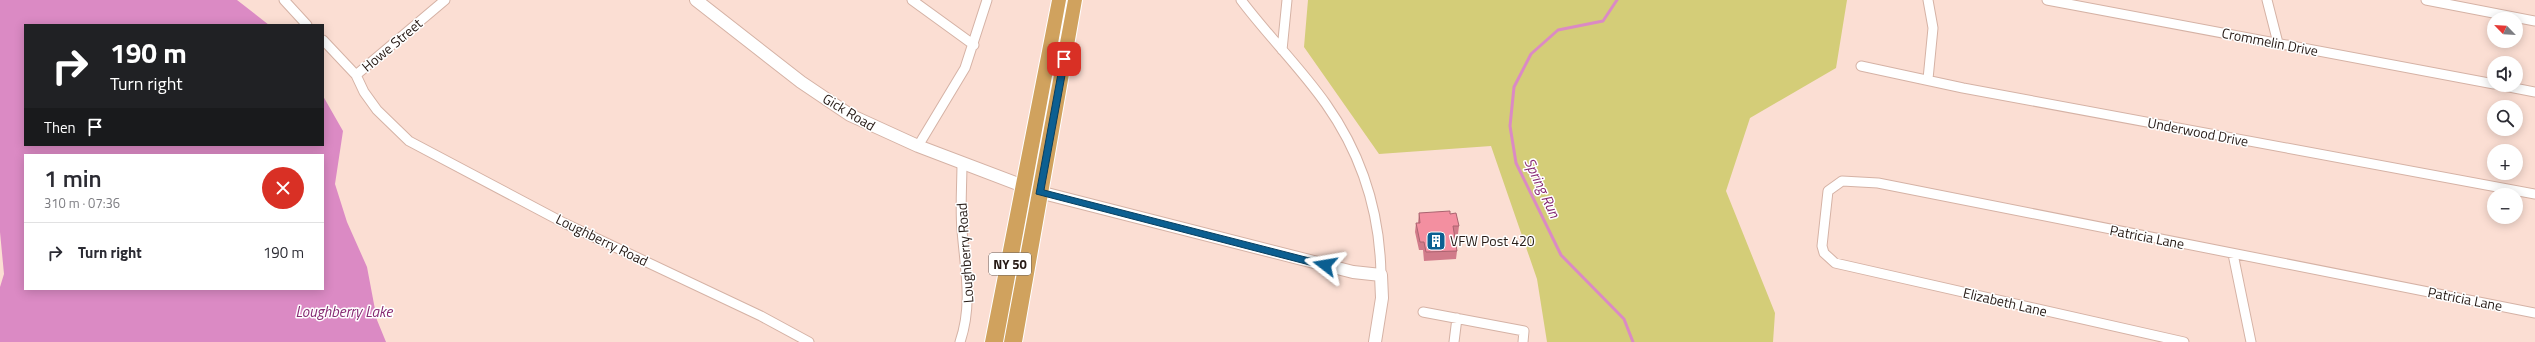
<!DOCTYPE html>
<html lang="en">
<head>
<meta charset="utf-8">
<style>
	body { margin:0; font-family:"Titillium Web",sans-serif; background:#f2f2f3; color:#2b2b33; height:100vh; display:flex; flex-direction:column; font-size:15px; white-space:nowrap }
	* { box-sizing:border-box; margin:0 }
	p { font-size:13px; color:#7c7c81 }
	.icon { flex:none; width:22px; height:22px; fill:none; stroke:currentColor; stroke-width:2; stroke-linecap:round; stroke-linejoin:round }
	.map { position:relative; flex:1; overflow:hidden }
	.details { position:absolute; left:24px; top:154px; width:300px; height:136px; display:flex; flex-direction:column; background:#fff; border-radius:0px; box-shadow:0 2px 10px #0003 }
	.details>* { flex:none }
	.banner { position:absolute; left:24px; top:24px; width:300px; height:122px; border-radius:0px; box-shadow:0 2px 10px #0003; background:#202124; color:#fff; overflow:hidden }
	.needle { width:26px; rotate:295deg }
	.buttons { position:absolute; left:2487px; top:12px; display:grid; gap:8px }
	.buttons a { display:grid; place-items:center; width:36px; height:36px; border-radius:50%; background:#fff; box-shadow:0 2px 10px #0003; font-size:20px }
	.pin { position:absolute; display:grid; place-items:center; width:34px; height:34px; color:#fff; margin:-17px; border-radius:8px; box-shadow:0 2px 6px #0006 }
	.me { position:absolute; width:44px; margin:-22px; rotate:284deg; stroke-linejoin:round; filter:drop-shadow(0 0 3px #0008) }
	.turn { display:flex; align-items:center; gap:14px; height:84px; padding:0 20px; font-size:18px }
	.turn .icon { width:52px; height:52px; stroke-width:2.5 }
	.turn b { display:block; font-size:28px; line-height:34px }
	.then { display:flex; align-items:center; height:38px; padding:0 20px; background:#0003; gap:8px; font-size:15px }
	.round { display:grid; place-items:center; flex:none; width:42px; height:42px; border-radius:21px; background:#f2f2f3 }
	.summary { display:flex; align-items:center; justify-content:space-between; height:68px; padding:0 20px }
	h1 { font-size:24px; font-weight:600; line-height:30px }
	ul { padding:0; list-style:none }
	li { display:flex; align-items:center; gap:12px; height:60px; padding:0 20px; border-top:1px solid #e1e1e2 }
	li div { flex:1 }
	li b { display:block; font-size:15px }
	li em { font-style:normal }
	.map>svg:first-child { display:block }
</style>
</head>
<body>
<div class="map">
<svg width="2535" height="342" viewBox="0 0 2535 342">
	<rect width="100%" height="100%" fill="#fbded3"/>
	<path fill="#d4cd78" d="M1308,0h539l-11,68 -86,50 -24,73 49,122 -2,29h-226l-10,-63 -46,-133 -112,8 -75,-107z"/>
	<path fill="#db8ac4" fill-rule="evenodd" d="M0,0h237l32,25h-244v120h298v-49l20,35 -8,53 12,38 20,45 10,53 9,22h-386v-55l4,-13 -4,-42zM25,155h298v134h-298z"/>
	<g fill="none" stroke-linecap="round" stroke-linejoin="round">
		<path stroke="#db8ac4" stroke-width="3" d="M1617,0l-14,21 -45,9 -27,24 -17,33 -4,39 6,37 45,92 63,64 9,23"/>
		<defs>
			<path id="minor" d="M284,0l23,25
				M912,0l62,45
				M1241,0c27,36 59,67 85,104 36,51 54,109 55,171
				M1928,0l5,28 -5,51
				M2047,0l447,84
				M2267,0l11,43
				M2426,0l109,21
				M323,40l33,35 8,17 13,18 32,31 155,82 197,93 48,26
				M1282,50l5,-50
				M1861,66l102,22 572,106
				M356,75l89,-75
				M2499,85l36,7
				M918,146l47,-78 22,-68
				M2233,254l18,88
				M1423,312l101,19 -1,11
				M960,342c13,-38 5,-73 2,-112 -2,-22 0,-45 0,-67
				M1454,342l3,-24
				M2184,342l-349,-79 -11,-10 -2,-7 6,-55 14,-10 36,2 657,130"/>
			<path id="tertiary" d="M696,0l105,82 49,33 68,31 121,46 314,80 28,3 1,23 -7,44"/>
			<path id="trunk" d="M1052,0h14l-63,342h-18z
				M1068,0h14l-60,342h-18z"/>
		</defs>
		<use href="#minor" stroke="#d5b2a5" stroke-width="11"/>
		<use href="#tertiary" stroke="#d5b2a5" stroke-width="14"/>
		<use href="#trunk" stroke="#fff" stroke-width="2"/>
		<use href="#minor" stroke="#fff" stroke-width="9"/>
		<use href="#tertiary" stroke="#fff" stroke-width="12"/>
		<use href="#trunk" fill="#d0a25e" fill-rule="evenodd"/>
	</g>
	<path fill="#d17b8a" d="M1419,213l31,1 9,12 -1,8 -4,1 3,16 -1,8 -32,2 -1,-11h-4l-4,-18 1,-9h2z"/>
	<path fill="#f38fa0" stroke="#aa6470" d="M1450,211v3l6,-1 3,13h-6l4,25 -31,1 -2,-10h-4l-4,-19h4l-1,-10z"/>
	<path fill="#0c5f91" stroke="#083e5e" d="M1061,57l7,2 -24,131 281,72 5,3 -2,3 -3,1 -289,-75z"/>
	<defs>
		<symbol id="building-square" viewBox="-11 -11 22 22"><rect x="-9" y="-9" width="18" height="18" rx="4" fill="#0c5f91" stroke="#fff"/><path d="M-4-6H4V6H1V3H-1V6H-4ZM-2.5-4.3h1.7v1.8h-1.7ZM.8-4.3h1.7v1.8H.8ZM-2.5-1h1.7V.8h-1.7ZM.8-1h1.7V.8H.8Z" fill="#fff"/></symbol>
	</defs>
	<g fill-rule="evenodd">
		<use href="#building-square" x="1425" y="230" width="22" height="22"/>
	</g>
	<g text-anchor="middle" stroke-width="3" stroke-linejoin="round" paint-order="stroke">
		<rect fill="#fff" stroke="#675f5b" stroke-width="1" x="989" y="253" width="42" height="22" rx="3"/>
		<g font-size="13" font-weight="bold" fill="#261a15">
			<text x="1010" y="269">NY 50</text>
		</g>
		<g font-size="14" fill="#261a15" stroke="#fff">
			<text transform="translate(2270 42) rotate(11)" y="5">Crommelin Drive</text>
			<text transform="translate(392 45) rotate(-40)" y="5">Howe Street</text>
			<text transform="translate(849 112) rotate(31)" y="5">Gick Road</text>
			<text transform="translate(2198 132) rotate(11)" y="5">Underwood Drive</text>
			<text transform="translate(2147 237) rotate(11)" y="5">Patricia Lane</text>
			<text transform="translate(602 240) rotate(26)" y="5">Loughberry Road</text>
			<text transform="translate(965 253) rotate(-94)" y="5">Loughberry Road</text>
			<text transform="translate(2465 299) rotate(11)" y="5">Patricia Lane</text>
			<text transform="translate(2005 302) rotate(13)" y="5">Elizabeth Lane</text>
		</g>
		<g font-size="14" fill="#261a15" stroke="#fff" text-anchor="start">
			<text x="1450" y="246">VFW Post 420</text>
		</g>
		<g font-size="15" font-style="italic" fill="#862972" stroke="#fff">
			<text transform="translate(1542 188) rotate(65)" y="5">Spring Run</text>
			<text x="344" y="317">Loughberry Lake</text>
		</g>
	</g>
</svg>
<div class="buttons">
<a><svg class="needle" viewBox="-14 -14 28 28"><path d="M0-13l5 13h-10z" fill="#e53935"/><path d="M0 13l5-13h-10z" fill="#7c7c81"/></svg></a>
<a><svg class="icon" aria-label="sound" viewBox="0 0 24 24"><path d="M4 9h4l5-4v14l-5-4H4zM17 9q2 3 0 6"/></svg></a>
<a><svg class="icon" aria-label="search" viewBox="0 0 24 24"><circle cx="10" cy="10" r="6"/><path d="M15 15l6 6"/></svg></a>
<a>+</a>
<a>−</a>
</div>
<div class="pin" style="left:1064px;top:59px;background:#d93025"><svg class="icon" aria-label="arrive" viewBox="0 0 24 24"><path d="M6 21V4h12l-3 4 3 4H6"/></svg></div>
<svg class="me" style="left:1325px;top:265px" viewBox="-20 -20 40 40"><path d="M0-17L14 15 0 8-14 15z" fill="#0c5f91" stroke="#fff" stroke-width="4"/></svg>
<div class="banner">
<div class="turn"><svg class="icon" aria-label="right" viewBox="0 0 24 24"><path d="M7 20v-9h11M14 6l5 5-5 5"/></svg><div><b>190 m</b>Turn right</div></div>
<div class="then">Then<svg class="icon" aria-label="arrive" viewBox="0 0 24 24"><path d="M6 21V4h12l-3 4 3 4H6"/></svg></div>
</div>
<section class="details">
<div class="summary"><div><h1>1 min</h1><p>310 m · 07:36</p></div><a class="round" style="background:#d93025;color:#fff"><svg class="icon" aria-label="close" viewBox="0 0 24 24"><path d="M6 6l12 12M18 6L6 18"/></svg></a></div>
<ul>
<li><svg class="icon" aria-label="right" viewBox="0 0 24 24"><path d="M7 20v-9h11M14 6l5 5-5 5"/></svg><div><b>Turn right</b></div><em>190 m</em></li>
</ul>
</section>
</div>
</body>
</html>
